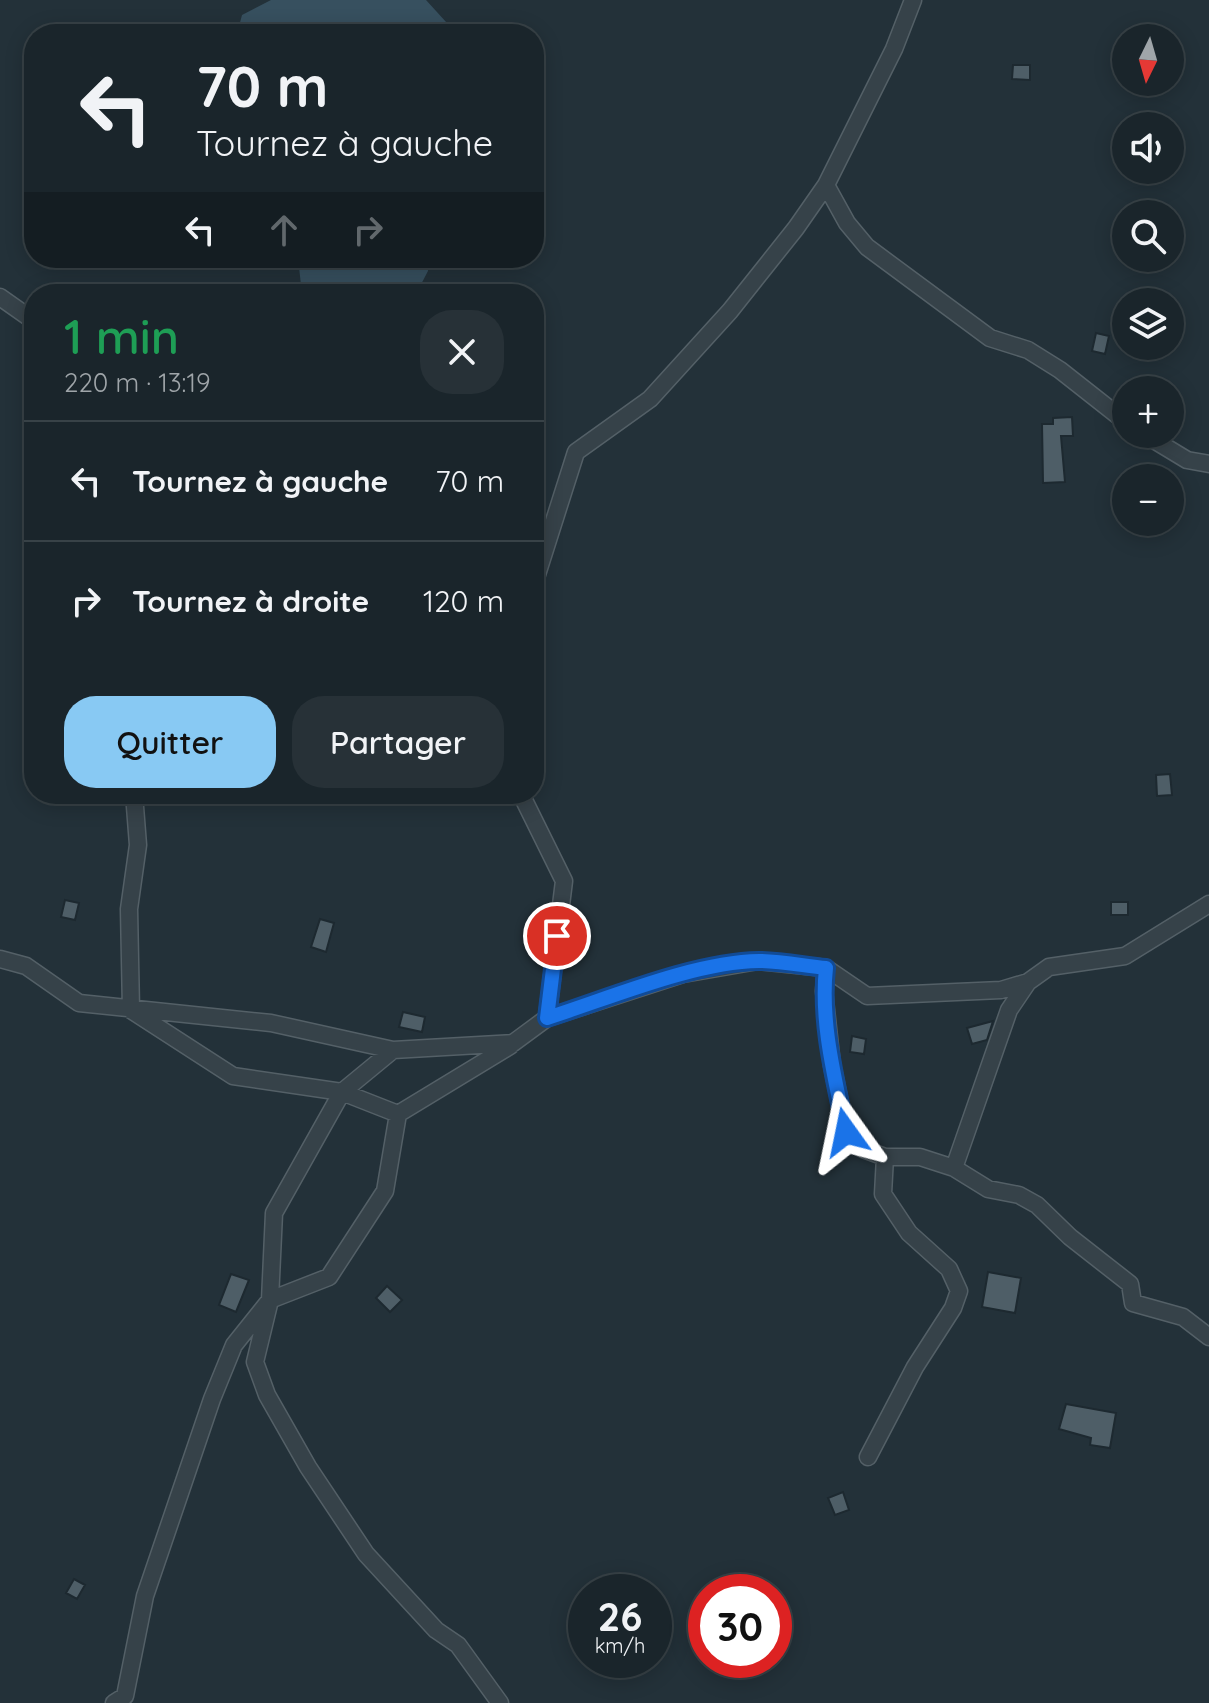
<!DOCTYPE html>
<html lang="fr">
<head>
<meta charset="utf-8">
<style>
	body { margin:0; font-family:Quicksand,sans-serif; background:#273137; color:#f1f3f6; height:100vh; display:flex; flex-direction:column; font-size:30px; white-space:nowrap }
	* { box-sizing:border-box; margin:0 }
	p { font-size:26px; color:#9fa5a9 }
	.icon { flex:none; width:44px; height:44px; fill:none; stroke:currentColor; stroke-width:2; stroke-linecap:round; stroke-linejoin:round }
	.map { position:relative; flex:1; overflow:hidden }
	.drawer { position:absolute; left:24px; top:284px; width:520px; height:520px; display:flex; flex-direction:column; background:#1a252b; border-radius:32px; box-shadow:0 4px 20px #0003,0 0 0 2px #384247 }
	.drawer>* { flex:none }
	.hud { position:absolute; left:24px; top:24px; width:520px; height:244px; border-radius:32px; box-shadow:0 4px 20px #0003,0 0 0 2px #384247; background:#1a252b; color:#f1f3f6; overflow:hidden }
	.needle { width:52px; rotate:185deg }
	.buttons { position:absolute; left:1112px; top:24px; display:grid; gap:16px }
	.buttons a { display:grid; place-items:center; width:72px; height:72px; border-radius:50%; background:#1a252b; box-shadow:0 4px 20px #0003,0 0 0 2px #384247; font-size:40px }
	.speed { position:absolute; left:568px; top:1574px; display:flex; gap:16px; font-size:40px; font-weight:700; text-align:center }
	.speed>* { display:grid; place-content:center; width:104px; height:104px; border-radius:50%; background:#1a252b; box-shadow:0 4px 20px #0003,0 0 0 2px #384247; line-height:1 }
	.speed small { font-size:20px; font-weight:400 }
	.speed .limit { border:12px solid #d22; background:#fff; color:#111 }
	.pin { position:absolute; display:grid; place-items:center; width:68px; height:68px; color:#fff; margin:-34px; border:4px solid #fff; border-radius:50%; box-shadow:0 2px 8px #0007 }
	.me { position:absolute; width:88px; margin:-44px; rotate:348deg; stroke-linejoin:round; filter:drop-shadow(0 0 6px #0008) }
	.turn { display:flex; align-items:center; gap:28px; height:168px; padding:0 40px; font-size:36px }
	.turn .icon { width:104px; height:104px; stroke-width:2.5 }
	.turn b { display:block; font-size:56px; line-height:68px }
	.lanes { display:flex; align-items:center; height:76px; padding:0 40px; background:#0003; justify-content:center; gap:40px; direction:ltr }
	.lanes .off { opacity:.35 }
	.round { display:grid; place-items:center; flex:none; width:84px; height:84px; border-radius:32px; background:#273137 }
	.summary { display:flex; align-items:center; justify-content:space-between; height:136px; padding:0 40px }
	h1 { font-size:48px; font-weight:600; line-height:60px; color:#1e9e55 }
	.button { display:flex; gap:16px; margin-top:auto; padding:16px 40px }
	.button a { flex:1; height:92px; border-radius:32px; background:#88c9f3; color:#111; font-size:32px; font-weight:600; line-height:92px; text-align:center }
	.button a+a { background:#273137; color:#f1f3f6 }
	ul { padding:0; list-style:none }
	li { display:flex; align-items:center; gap:24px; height:120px; padding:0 40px; border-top:2px solid #384247 }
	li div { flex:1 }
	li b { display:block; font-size:30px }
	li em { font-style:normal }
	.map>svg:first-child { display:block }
</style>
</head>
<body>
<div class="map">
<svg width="1209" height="1703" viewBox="0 0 1209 1703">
	<rect width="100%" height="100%" fill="#233139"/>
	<path fill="#37505f" d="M271,0h155l31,34h-220l5,-19z
		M298,258h129l1,13 -12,23h-114z"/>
	<path fill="#4e5e67" stroke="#1d2930" stroke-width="2" d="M1013,65h17v15l-18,-1z
		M1096,333l13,3 -4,18 -13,-3z
		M1072,417l1,19h-12l4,46 -22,1 -1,-59h11v-6z
		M1170,774l2,21 -15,1 -1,-21z
		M65,900l14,3 -4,17 -14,-3z
		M1111,902h17v13h-17z
		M320,919l14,4 -8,29 -15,-5z
		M403,1012l22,5 -3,15 -23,-5z
		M993,1021l-6,19 -15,4 -5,-16z
		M852,1036l14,3 -2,15 -14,-2z
		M988,1272l33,6 -6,35 -33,-6z
		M231,1274l18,6 -13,32 -17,-7z
		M387,1286l15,14 -12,12 -14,-14z
		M1066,1404l50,9 -6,35 -20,-3 1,-7 -32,-9z
		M843,1492l6,18 -14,5 -7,-17z
		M74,1579l11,6 -8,14 -11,-6z"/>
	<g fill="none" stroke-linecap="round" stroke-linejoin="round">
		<defs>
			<path id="street" d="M826,185l21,38 20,24 123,91 38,12 32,20 66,52
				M0,297l34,24
				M1144,434l43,26 22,4
				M534,584l42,-132 74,-53 80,-88 66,-83 30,-43 68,-136 19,-49
				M134,794l4,51 -9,64 2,101 102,66 109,16 56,22
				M521,794l43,87 -17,137
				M0,959l26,7 53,37 192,20 122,27 120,-7 34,-25 136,-44 75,-13 68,7 41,28 134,-6 27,-8 21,-15 76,-11 84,-52
				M826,968l-2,23 8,74 14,67 17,17 22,8h35l34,11 55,-158 19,-28
				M954,1168l34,21 31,6 18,10 33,32 60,47 3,19 50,14 26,20
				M868,1457l47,-90 38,-59 6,-17 -10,-22 -40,-36 -26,-39 2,-37
				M114,1703l11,-7 20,-100 67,-197 22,-54 36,-45 4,-87 68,-121 51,-42
				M500,1703l-42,-58 -22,-15 -70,-76 -58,-87 -41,-72 -12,-33 15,-62 59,-23 56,-86 13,-77 112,-68"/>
		</defs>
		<use href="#street" stroke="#546067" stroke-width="19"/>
		<use href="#street" stroke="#364249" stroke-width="16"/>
	</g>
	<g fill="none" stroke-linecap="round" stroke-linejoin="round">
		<defs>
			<path id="route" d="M557,936l-10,82c63,-20 147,-56 212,-57 22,0 46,5 67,7 -6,54 9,111 20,164"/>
		</defs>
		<use href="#route" stroke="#114b97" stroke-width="20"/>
		<use href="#route" stroke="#1a73e8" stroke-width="14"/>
	</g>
</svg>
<div class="buttons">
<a><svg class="needle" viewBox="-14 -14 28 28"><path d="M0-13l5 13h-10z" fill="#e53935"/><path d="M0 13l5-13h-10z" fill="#9fa5a9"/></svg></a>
<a><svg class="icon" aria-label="sound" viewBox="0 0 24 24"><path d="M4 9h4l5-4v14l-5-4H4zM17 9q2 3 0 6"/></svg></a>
<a><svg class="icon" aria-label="search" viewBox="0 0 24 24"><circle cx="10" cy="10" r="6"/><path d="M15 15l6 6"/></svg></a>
<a><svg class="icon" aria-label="layers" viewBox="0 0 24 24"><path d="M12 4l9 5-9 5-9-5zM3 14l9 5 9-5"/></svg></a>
<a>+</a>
<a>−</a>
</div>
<div class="speed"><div>26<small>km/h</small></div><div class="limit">30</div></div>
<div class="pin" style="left:557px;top:936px;background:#d93025"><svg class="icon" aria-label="arrive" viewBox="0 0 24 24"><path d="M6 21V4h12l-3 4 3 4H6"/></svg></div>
<svg class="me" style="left:846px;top:1132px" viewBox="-20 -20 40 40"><path d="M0-17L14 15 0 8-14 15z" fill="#1a73e8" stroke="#fff" stroke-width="4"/></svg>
<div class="hud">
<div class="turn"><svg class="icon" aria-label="left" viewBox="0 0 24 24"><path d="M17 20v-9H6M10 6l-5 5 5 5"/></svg><div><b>70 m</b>Tournez à gauche</div></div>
<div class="lanes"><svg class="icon" aria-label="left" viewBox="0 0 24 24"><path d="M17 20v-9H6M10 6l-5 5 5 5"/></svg><svg class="icon off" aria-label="ahead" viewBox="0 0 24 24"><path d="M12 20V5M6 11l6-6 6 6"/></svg><svg class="icon off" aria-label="right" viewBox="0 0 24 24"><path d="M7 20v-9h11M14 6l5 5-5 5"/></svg></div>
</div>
<section class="drawer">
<div class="summary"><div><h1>1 min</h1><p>220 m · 13:19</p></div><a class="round"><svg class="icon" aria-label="close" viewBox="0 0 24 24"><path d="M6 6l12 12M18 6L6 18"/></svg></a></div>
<ul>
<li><svg class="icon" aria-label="left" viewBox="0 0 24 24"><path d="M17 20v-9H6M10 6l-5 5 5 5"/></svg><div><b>Tournez à gauche</b></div><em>70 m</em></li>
<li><svg class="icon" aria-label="right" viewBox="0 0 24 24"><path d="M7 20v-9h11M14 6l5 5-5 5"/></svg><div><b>Tournez à droite</b></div><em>120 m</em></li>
</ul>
<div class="button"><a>Quitter</a><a>Partager</a></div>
</section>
</div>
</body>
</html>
